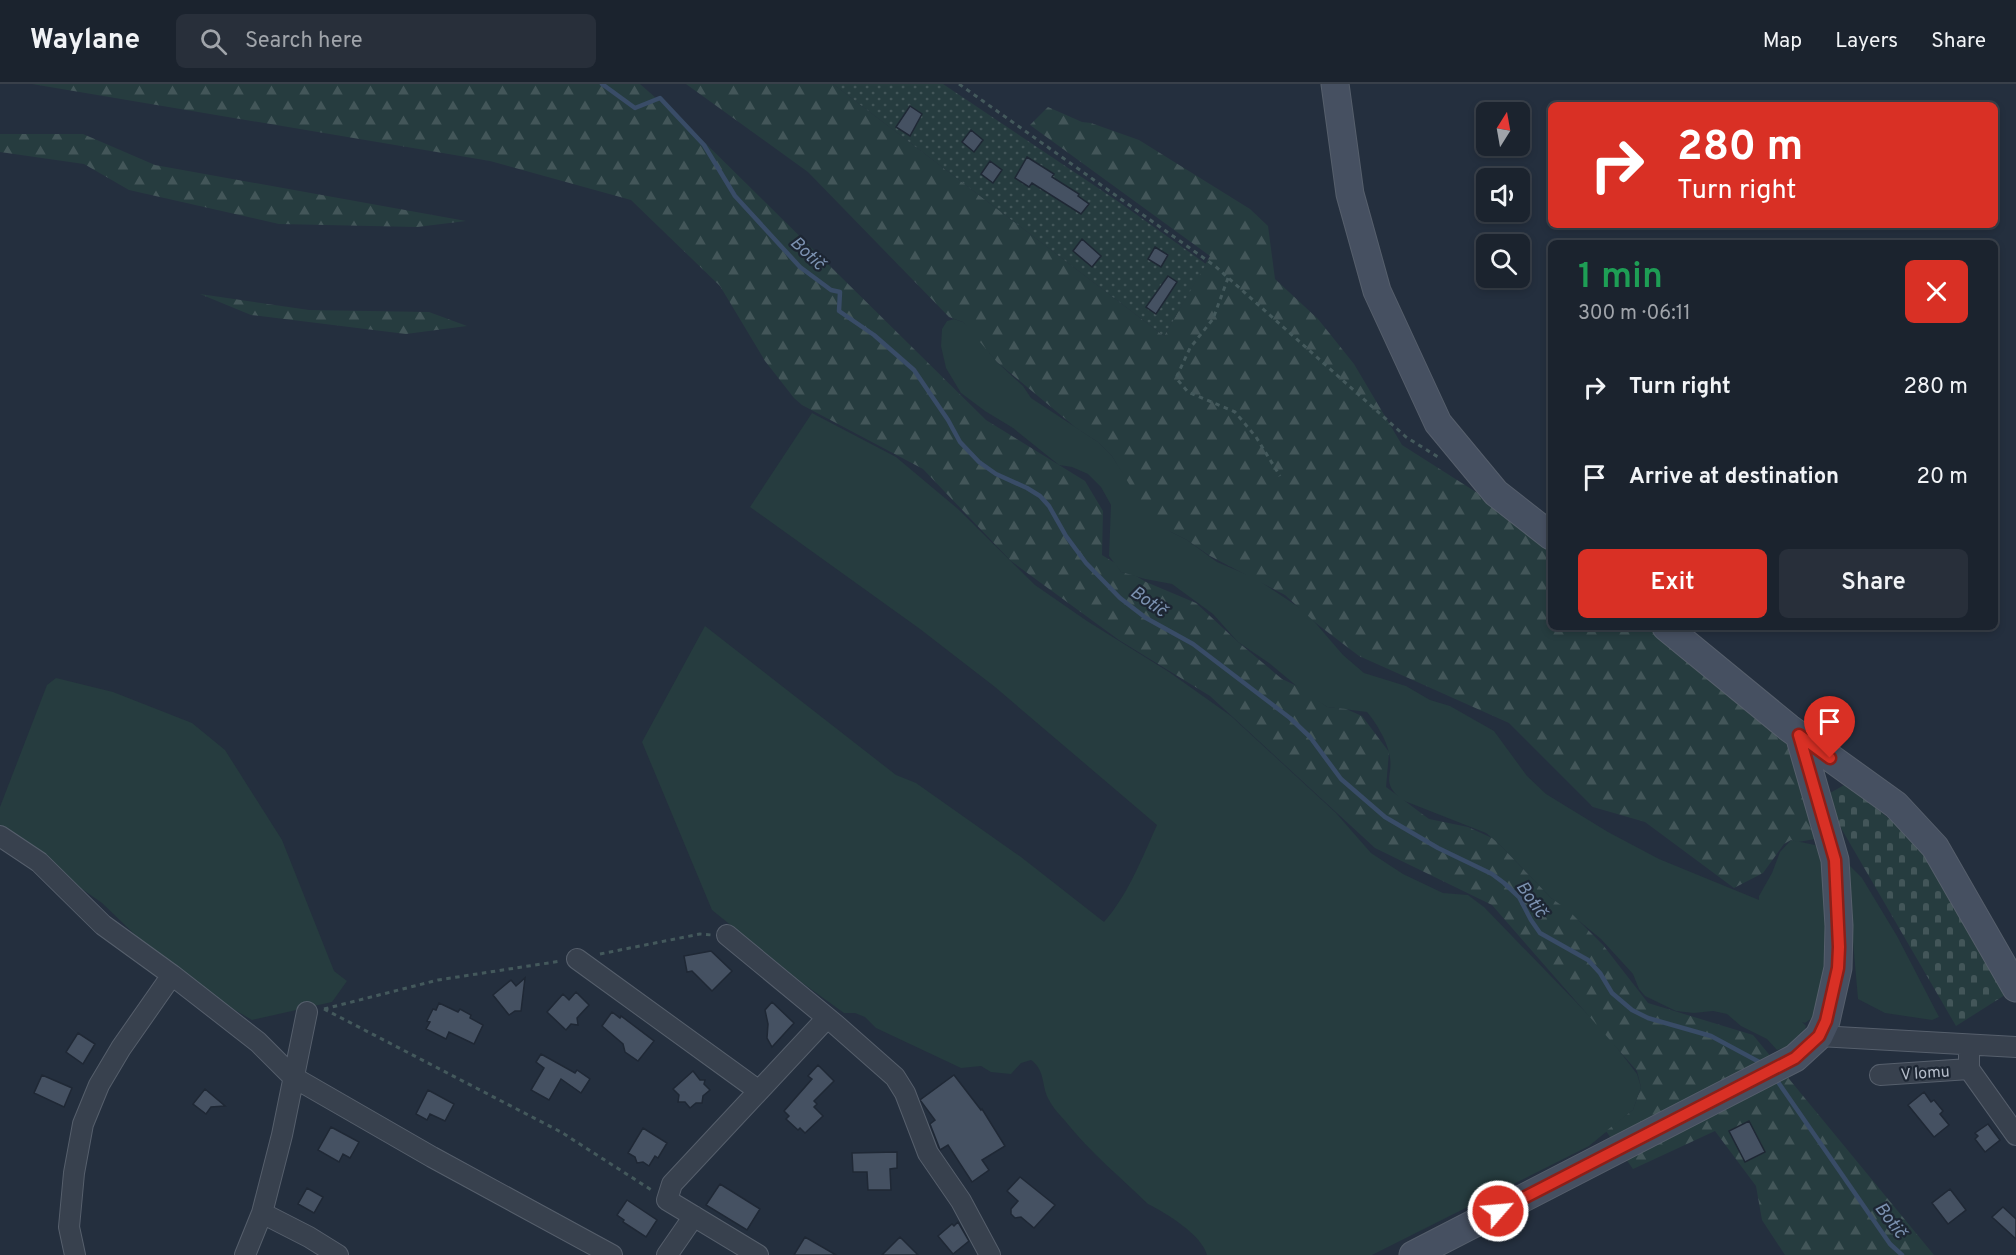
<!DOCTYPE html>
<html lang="en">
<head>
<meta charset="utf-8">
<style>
	body { margin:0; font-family:Overpass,sans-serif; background:#282f3a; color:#f1f3f6; height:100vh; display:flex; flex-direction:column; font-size:22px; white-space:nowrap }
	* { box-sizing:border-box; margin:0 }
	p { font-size:20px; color:#a0a4aa }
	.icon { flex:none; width:33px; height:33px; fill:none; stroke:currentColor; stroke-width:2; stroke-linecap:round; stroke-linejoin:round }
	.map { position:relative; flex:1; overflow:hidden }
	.panel { position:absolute; left:1548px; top:156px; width:450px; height:390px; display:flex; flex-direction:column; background:#1b232e; border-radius:9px; box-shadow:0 3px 9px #0003,0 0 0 2px #39404a }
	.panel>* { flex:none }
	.top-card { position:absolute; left:1548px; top:18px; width:450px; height:126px; border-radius:9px; box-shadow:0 3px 9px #0003,0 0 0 2px #39404a; background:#d93025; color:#fff; overflow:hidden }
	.needle { width:39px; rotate:11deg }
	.controls { position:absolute; left:1476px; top:18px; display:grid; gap:12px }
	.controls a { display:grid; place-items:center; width:54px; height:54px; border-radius:9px; background:#1b232e; box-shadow:0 3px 9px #0003,0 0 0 2px #39404a; font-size:30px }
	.pin { position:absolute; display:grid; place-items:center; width:51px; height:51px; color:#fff; margin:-62px -26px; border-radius:50% 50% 50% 0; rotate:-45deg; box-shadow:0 0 6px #0007 }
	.pin .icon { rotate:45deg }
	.me { position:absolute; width:66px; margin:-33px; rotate:63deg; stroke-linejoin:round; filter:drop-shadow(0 0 4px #0008) }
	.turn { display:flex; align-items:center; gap:21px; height:126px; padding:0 30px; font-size:27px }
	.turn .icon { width:78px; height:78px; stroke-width:2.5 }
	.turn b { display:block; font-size:42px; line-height:51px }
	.round { display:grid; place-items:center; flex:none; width:63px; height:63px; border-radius:9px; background:#282f3a }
	.summary { display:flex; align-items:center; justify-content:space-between; height:102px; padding:0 30px }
	h1 { font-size:36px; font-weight:600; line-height:45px; color:#1e9e55 }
	.cta { display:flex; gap:12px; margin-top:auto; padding:12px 30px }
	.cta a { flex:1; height:69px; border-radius:9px; background:#d93025; color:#fff; font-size:24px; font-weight:600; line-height:69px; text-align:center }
	.cta a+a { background:#282f3a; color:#f1f3f6 }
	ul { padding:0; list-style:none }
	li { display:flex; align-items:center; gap:18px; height:90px; padding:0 30px }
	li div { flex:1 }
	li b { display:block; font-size:22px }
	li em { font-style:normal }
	header { display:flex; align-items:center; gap:36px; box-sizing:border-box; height:84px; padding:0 30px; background:#1b232e; border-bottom:2px solid #39404a }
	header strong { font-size:28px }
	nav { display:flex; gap:33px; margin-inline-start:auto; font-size:21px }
	.search { width:420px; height:54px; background:#282f3a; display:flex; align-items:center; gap:15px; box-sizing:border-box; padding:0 21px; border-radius:9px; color:#a0a4aa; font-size:22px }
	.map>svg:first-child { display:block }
</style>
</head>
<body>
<header>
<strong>Waylane</strong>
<div class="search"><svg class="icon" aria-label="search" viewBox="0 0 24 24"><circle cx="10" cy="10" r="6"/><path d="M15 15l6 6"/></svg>Search here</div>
<nav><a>Map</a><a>Layers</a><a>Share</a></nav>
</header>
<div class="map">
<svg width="2016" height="1171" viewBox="0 0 2016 1171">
	<defs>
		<pattern id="forest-firs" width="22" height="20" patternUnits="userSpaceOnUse" patternTransform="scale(1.5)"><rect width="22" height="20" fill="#263c3f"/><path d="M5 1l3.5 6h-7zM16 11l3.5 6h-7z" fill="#435659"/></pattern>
		<pattern id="cemetery-stones" width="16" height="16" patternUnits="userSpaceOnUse" patternTransform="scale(1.5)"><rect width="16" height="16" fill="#263c3f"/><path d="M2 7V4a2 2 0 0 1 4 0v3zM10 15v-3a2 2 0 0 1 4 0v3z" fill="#435659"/></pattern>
		<pattern id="garden-dots" width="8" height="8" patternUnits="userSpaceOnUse" patternTransform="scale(1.5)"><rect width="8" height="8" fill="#263c3f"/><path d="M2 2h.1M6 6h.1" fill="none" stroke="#435659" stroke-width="1.8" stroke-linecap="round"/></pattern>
	</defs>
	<rect width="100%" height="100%" fill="#242f3e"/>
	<path fill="#263c3f" d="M954,235l9,3 9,9 25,31 26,24 8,12 67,44 14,14 11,17 48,59 16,8 30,22 38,16 51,34 37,43 21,18 42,13 24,14 20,6 44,25 33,45 19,18 62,38 51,27 100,41v-4l13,-23 8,-21 11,-12 24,5 7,8 3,42 2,71 -11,49 -11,8 -3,-1 4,4 -1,3 -19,18 -9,3 -10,-11 -26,-13 -14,-12 -14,-3 -19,2 -18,-2 -31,-15 -6,-7 -6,-15 -32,-35 -50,-41 -52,-54 -13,-11 -84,-33c-23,-20 -7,-23 -13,-47 -3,-14 -13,-30 -22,-41l-40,-5 -22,-14 -36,-30 -31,-21 -25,-28 -41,-30 -27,-5 -24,-7 -12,-16 2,-51 -10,-18 -13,-13 -16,-7 -13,-2 -46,-37 -28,-17 -24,-18 -15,-25 -5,-22 1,-17 5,-8z
		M812,329l84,44 62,52 77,76 52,36 82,51 62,44 105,97 35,40 32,21 40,19 25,2 16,12 121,125 32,42 4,13 -8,23 -44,36 -217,109h-165c-5,-20 -41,-42 -59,-51 -28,-27 -58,-52 -82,-82 -6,-7 -13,-14 -17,-22 -8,-14 -3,-29 -18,-40l-10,3 -10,11 -20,-2 -10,-6 -20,2 -85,-40 -11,-11 -10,-4h-11l-43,-31 -89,-72 -70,-168 63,-116 191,149 20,8 105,74 83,65c24,-27 38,-64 53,-97l-162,-138 -75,-58 -170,-122z
		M56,594l57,14 79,31 33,27 57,90 52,131 13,10 -15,21 -80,18 -72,-42 -78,-75 -102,-71v-25l47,-122z
		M1846,778l16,16 35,58 42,81 -7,3 -47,-7 -27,-14z"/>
	<path fill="url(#forest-firs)" d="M32,0h608l50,44 296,292 99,61 18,30 -1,44 13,8 6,9 15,4 10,6 50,21 42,39 44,37 15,7 30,21 19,2 16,7 27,36 -3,35 43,32 39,8 24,11 7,6 52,54 17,12 35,35 45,58 105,32 181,220h-149l-23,-35 -6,-34 -41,-55 -82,38 -27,-38 27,-21 8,-23 -4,-16 -145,-166 -117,-57 -165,-152 -91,-56 -108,-79 -88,-92 -121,-64 -8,-7 -29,-37 -45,-75 -89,-86 -141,-39z
		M686,0h147l331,252 46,-80 -180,-131 18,-18 34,15 9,1 48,17 111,69 18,17 7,53 43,40 36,45 48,81 96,61 53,42v79h101l56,44 82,74 25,94 -17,3 -7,-2 -7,4 -21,29 -29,15 -89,-66 -52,-15 -84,-84 -150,-67 -42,-32 -32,-29 -75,-39 -23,-16 -16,-8 -26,-22 -33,-54 -14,-14 -23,-15 -78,-65 -34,-40 -14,-5 -141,-145z
		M0,50h83l72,31 311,56 -49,6 -138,-3 -150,-34 -45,-26 -84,-12z
		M200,210l109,16 120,2 38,14 -61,8 -155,-19z"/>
	<path fill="url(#cemetery-stones)" d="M1846,700l71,57 88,154 -49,31 -133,-229z"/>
	<path fill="url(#garden-dots)" d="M833,0h110l173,116 90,64 -42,72z"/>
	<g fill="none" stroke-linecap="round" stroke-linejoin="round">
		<path stroke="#394c67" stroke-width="4.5" d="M602,0l33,24 25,-10 44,47 31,51 65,71 31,23 9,2 -1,19 35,24 40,35 34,50 12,22 19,20 17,12 31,14 13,8 9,10 17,30 20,27 34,35 26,20 47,26 97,74 20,19 31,42 44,38 53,31 54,26 12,9 15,14 12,23 9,13 48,27 12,13 12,20 20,17 16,8 63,18 52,28
			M1778,998l112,162 12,11"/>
	</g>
	<path fill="#455162" stroke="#1f2835" stroke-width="1.5" d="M910,22l12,8 -12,22 -14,-9z
		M971,46l12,10 -9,12 -12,-10z
		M1027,73l27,17 -2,3 27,17 -1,2 11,8 -8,10 -49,-31 -3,4 -14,-9z
		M990,77l12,9 -9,13 -12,-9z
		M1082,155l19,17 -9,11 -19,-16z
		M1155,163l13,8 -7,12 -13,-8z
		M1168,192l9,6 -21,32 -10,-7z
		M711,867l21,20 -20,20 -20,-20 -5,1 -3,-16z
		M525,894l-4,33h-6l-6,4 -16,-20 18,-15 5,6z
		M576,908l13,13 -12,13 1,7 -7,-1 -5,6 -19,-18 16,-18 6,6z
		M772,918l22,21 -22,24 -5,-9 1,-14 -3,-14z
		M439,919l19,9 2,-3 11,6 -1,3 13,7 -9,19 -25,-12 -3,7 -20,-10 4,-7 -3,-1 6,-12 3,1z
		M612,928l8,6 1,-2 33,25 -16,20 -13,-9 -2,-8 -21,-18z
		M78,949l17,11 -12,20 -17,-12z
		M541,970l34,19 2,-3 13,9 -9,14 -20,-14 -12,21 -18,-10 13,-22 -8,-6z
		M818,981l16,16 -20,20 3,3 -3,3 9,9 -18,17 -5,-5 -2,2 -12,-11 3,-3 -5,-5 28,-32 -4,-3z
		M693,987l7,9h5l-1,4 6,6 -7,6 -1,7h-6l-6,5 -5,-6h-7l1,-7 -6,-6z
		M42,991l30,13 -8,19 -30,-14z
		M954,991l27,35 1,-1 23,37 -23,14 7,10 -17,12 -24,-37 -8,5 -1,-3 -9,-23 5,-4 -15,-20z
		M205,1005l20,17 -14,1 -5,7 -13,-10z
		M428,1006l26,14 -9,17 -15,-7 -3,6 -11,-6z
		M1924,1008l7,10 3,-2 9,11 -3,3 9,11 -15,12 -26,-32z
		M1749,1037l16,31 -20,10 -16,-31z
		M1988,1040l12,16 -15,12 -10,-13 3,-3 -3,-3z
		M331,1043l28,15 -9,16 -7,-4 -4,8 -21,-12z
		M643,1044l24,15 -9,15 -3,-2 -6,10 -6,-4 -6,1 -2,-6 -7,-4z
		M897,1068v16l-7,1 1,21h-23l-1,-18h-14l-1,-19z
		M1020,1093l35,28 -21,23 -13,-11 -6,1 -4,-4v-5l7,-8 -11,-10z
		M720,1100l40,25 -13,21 -41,-25z
		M307,1104l16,9 -9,16 -16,-9z
		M1950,1105l16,21 -18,14 -16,-21z
		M627,1116l30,20 -11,17 -23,-15 1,-2 -7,-5z
		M2003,1123l13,12v20l-24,-22z
		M958,1138l11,19 -16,13 -15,-18 14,-12 2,2z
		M805,1153l31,18h-42z
		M900,1153l18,18h-36z"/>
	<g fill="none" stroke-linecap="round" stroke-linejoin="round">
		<defs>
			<path id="street" d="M0,752l39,26 64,63 69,50 86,67 35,35 139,80 180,98
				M727,851l109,90 59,52 10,16 23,60 33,48 29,54
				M577,875l182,132
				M1819,952l197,11
				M1969,961v24l47,66
				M1880,991l89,-6
				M262,1129l47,24 29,18
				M75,1171l-6,-28 5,-54 9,-49 16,-39 22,-37 51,-73
				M245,1171l17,-42 20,-78 25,-123
				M667,1171l27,-39
				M758,1171l-91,-55 5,-16 155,-166"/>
			<path id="secondary" d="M1335,0l15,110 27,97 61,132 58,70 55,43
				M1666,543l123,101 107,77 39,42 81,141
				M1413,1171l382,-197 24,-22 7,-15 12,-53 1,-42 -4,-66 -36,-125"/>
		</defs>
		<use href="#street" stroke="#565f6c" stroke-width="22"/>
		<use href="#secondary" stroke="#565f6c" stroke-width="29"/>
		<path stroke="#44595c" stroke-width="3" stroke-dasharray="4.5 4.5" stroke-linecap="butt" d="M959,0l256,182 191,171 32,20
			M1228,194l-15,41 -23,29 -14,30 12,14 47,20 21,25 24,39
			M600,870l100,-20 12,1
			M324,925l114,-29 123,-19
			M324,925l237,123 92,59"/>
		<use href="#street" stroke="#38414e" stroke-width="20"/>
		<use href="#secondary" stroke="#465061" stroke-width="27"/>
	</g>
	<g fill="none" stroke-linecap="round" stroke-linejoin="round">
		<defs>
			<path id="route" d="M1498,1127l297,-153 24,-22 7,-15 12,-53 1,-21 -4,-87 -36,-125 31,23"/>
		</defs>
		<use href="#route" stroke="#8d1f18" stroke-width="15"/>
		<use href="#route" stroke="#d93025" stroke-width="10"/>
	</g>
	<g text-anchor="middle" stroke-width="4.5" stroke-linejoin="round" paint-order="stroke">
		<g font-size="16" fill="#b4bcc9" stroke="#1d2633">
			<text transform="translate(1925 988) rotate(-4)" y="6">V lomu</text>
		</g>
		<g font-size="18" font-style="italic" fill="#7c92b1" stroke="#1d2633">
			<text transform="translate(808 169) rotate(43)" y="6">Botič</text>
			<text transform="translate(1149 517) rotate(35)" y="6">Botič</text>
			<text transform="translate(1532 815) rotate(55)" y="6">Botič</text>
			<text transform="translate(1891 1136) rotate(53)" y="6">Botič</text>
		</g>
	</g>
</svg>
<div class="controls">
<a><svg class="needle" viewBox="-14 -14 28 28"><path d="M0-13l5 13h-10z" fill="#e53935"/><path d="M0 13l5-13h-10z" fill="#a0a4aa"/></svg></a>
<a><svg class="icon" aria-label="sound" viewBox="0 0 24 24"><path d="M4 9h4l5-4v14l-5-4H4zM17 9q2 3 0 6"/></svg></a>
<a><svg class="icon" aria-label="search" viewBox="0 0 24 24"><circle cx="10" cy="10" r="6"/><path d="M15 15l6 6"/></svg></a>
</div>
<div class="pin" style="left:1830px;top:674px;background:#d93025"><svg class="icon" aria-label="arrive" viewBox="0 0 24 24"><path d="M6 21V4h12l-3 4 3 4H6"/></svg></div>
<svg class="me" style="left:1498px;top:1127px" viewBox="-20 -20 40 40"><circle r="17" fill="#d93025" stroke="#fff" stroke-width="3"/><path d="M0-11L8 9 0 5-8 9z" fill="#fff"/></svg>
<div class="top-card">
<div class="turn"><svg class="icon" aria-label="right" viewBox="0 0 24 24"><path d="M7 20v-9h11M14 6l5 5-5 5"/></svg><div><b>280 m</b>Turn right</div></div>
</div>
<section class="panel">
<div class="summary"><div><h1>1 min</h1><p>300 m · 06:11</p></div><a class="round" style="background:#d93025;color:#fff"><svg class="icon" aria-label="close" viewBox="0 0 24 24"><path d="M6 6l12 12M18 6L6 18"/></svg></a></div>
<ul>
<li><svg class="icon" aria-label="right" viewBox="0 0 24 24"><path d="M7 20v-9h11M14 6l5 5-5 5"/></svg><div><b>Turn right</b></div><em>280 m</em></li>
<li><svg class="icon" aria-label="arrive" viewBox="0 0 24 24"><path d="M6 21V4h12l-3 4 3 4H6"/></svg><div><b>Arrive at destination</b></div><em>20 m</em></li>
</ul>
<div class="cta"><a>Exit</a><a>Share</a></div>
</section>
</div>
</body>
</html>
